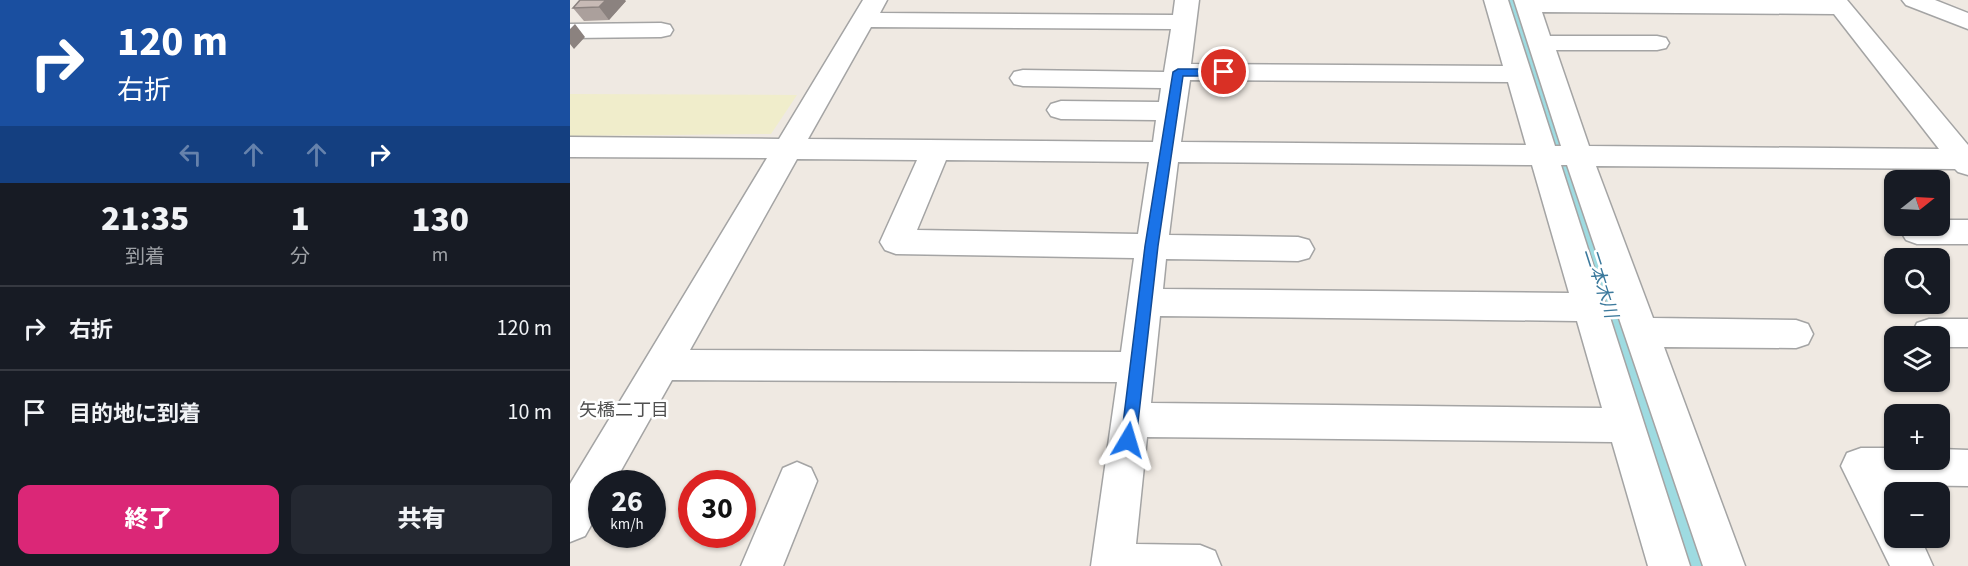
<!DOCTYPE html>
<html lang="ja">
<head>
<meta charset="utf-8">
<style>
	body { margin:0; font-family:"Source Sans 3","Noto Sans JP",sans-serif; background:#242831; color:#f1f3f6; height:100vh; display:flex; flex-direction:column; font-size:22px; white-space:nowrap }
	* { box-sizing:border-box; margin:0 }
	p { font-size:20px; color:#9ea1a6 }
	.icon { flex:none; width:33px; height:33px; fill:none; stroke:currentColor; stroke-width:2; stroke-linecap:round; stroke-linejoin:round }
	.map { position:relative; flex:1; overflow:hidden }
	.side { display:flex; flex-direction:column; background:#171b24; width:570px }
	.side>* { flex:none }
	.guide { background:#1a4fa0; color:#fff; overflow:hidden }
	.needle { width:39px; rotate:72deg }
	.tools { position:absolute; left:1314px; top:170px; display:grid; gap:12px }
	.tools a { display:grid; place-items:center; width:66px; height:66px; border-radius:12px; background:#171b24; box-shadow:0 2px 4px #0004; font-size:30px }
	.speed { position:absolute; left:18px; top:470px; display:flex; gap:12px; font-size:30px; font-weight:700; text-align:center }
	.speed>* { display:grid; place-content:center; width:78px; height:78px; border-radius:50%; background:#171b24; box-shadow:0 2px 4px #0004; line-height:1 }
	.speed small { font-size:15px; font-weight:400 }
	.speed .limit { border:9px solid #d22; background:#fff; color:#111 }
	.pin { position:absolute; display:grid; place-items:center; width:51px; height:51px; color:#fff; margin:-26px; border:3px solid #fff; border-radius:50%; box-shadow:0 2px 6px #0007 }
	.me { position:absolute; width:66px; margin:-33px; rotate:7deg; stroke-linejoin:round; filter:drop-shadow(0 0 4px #0008) }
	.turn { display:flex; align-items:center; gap:21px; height:126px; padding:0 18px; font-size:27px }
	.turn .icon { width:78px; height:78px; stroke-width:2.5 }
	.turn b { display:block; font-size:42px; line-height:51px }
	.lanes { display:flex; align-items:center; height:57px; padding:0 18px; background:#0003; justify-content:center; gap:30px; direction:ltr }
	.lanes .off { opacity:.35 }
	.eta { display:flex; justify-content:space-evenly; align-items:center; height:102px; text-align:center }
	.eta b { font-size:36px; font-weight:800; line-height:42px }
	.button { display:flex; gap:12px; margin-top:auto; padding:12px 18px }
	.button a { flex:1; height:69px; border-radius:12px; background:#db2777; color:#fff; font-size:24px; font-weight:800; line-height:69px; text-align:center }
	.button a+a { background:#242831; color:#f1f3f6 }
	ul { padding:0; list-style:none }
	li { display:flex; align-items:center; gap:18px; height:84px; padding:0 18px; border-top:2px solid #363941 }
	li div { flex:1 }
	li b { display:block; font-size:22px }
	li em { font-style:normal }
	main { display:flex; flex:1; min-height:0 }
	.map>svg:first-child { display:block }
</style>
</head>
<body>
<main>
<section class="side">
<div class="guide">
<div class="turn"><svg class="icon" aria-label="right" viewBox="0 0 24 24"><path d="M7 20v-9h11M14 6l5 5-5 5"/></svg><div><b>120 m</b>右折</div></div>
<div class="lanes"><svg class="icon off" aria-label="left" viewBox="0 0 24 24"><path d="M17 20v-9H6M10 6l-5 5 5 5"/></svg><svg class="icon off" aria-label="ahead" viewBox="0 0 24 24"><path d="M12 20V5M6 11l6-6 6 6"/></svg><svg class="icon off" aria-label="ahead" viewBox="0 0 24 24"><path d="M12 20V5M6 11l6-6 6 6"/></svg><svg class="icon" aria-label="right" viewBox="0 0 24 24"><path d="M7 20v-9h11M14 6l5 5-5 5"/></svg></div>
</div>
<div class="eta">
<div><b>21:35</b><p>到着</p></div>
<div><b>1</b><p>分</p></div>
<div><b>130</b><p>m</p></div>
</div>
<ul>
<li><svg class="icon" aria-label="right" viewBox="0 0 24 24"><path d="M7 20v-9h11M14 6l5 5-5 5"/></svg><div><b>右折</b></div><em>120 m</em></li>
<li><svg class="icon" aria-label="arrive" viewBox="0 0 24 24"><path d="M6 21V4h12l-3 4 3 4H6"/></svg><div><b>目的地に到着</b></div><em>10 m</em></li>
</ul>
<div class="button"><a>終了</a><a>共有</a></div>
</section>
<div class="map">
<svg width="1398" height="566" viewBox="0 0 1398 566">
	<rect width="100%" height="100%" fill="#efe9e2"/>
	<path fill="#f0edcb" d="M0,94l227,1 -26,39 -201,2z"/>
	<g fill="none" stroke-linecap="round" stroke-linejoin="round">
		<path fill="#9edbe1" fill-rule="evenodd" d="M922,0h36l196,566h-64z"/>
		<defs>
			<path id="minor" d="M293,0h24l-7,13 293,2 2,-15h24l-8,64 312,2 -19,-66h24l47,146h6l-47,-146h333l121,145v30l-10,-3 -3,-3 -359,-3 57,152 143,2 12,4 5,10 -5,10 -12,4 -132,-1 81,219h-42l-136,-401h-6l129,401h-42l-36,-124 -465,-5 -11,107 64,1 15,6 6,15h-130l26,-184 -445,-2 -58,103h-12v23l-17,30 -15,6v-58l197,-326 -197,-1v-20l209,2zM972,12l292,2 105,135 -350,-3 -33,-96h101l9,-2 3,-5 -3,-5 -9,-2h-107zM301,27l300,2 -7,43 -141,-2 -9,2 -4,6 4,6 9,2 138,2 -2,14 -98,-1 -10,3 -4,6 4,6 10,3 95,1 -3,22 -345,-3zM620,80l318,2 18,63 -345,-3zM227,159l120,1 -37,82 5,8 11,4 238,4 -13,94 -431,-2zM376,160l203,2 -11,72 -221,-4zM608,162l354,3 37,128 -406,-4 3,-30 132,2 11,-3 5,-9 -5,-9 -11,-3 -129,-2zM590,316l417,5 25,87 -451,-5z
				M1332,0h33l33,13v16l-62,-24z
				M91,23l9,2 3,5 -3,5 -9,2 -91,1v-14z
				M1370,220h28v24h-51l-11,-4 -5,-8 4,-7h35z
				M1359,319h39v28h-28v-11h-27l-1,-3 5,-10z
				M1291,448h33v11h46v-10l28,1v36l-76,-1 3,7 -1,45h26l13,29h-43l-49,-100 6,-13z
				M227,462l14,6 6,13 -34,85h-42l42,-98z"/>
		</defs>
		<use href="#minor" stroke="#a4a4a4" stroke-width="3"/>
		<use href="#minor" fill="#fff" fill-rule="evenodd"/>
	</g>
	<path fill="#aba09c" d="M56,1l-17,19 -25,1 -11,-13z"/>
	<path fill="#8b827f" d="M36,0h19l1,1 -17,19 -10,-13z
		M5,24l10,13 -11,12 -4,-5v-15z"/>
	<path fill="#c7bab5" stroke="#8b827f" stroke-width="1.5" d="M10,0h26l-7,7 -26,1z"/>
	<path fill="#1a73e8" stroke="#114b97" stroke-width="1.5" d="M608,69h46l5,3 -5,4h-41l-25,170 -22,194 -2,5 -6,2 -5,-2 -2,-5 24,-194 28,-174z"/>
	<g text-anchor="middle" stroke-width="5" stroke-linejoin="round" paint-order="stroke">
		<g font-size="18" font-style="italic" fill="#3b799c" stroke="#fff">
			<text transform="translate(1031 283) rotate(72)" y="6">二本木川</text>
		</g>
		<g font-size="18" fill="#505050" stroke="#fff">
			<text x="54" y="416">矢橋二丁目</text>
		</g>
	</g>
</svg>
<div class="tools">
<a><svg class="needle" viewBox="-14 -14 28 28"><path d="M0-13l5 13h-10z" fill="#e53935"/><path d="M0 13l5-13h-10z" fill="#9ea1a6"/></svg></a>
<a><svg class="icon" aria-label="search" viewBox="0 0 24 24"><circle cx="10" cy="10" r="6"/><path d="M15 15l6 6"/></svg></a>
<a><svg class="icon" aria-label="layers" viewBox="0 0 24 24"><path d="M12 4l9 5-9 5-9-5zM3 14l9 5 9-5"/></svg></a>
<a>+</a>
<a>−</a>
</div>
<div class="speed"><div>26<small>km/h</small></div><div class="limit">30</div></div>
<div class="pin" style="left:654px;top:72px;background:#d93025"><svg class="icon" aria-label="arrive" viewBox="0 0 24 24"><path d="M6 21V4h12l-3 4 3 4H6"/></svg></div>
<svg class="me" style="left:558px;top:440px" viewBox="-20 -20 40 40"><path d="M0-17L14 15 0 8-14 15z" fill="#1a73e8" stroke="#fff" stroke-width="4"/></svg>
</div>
</main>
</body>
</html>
